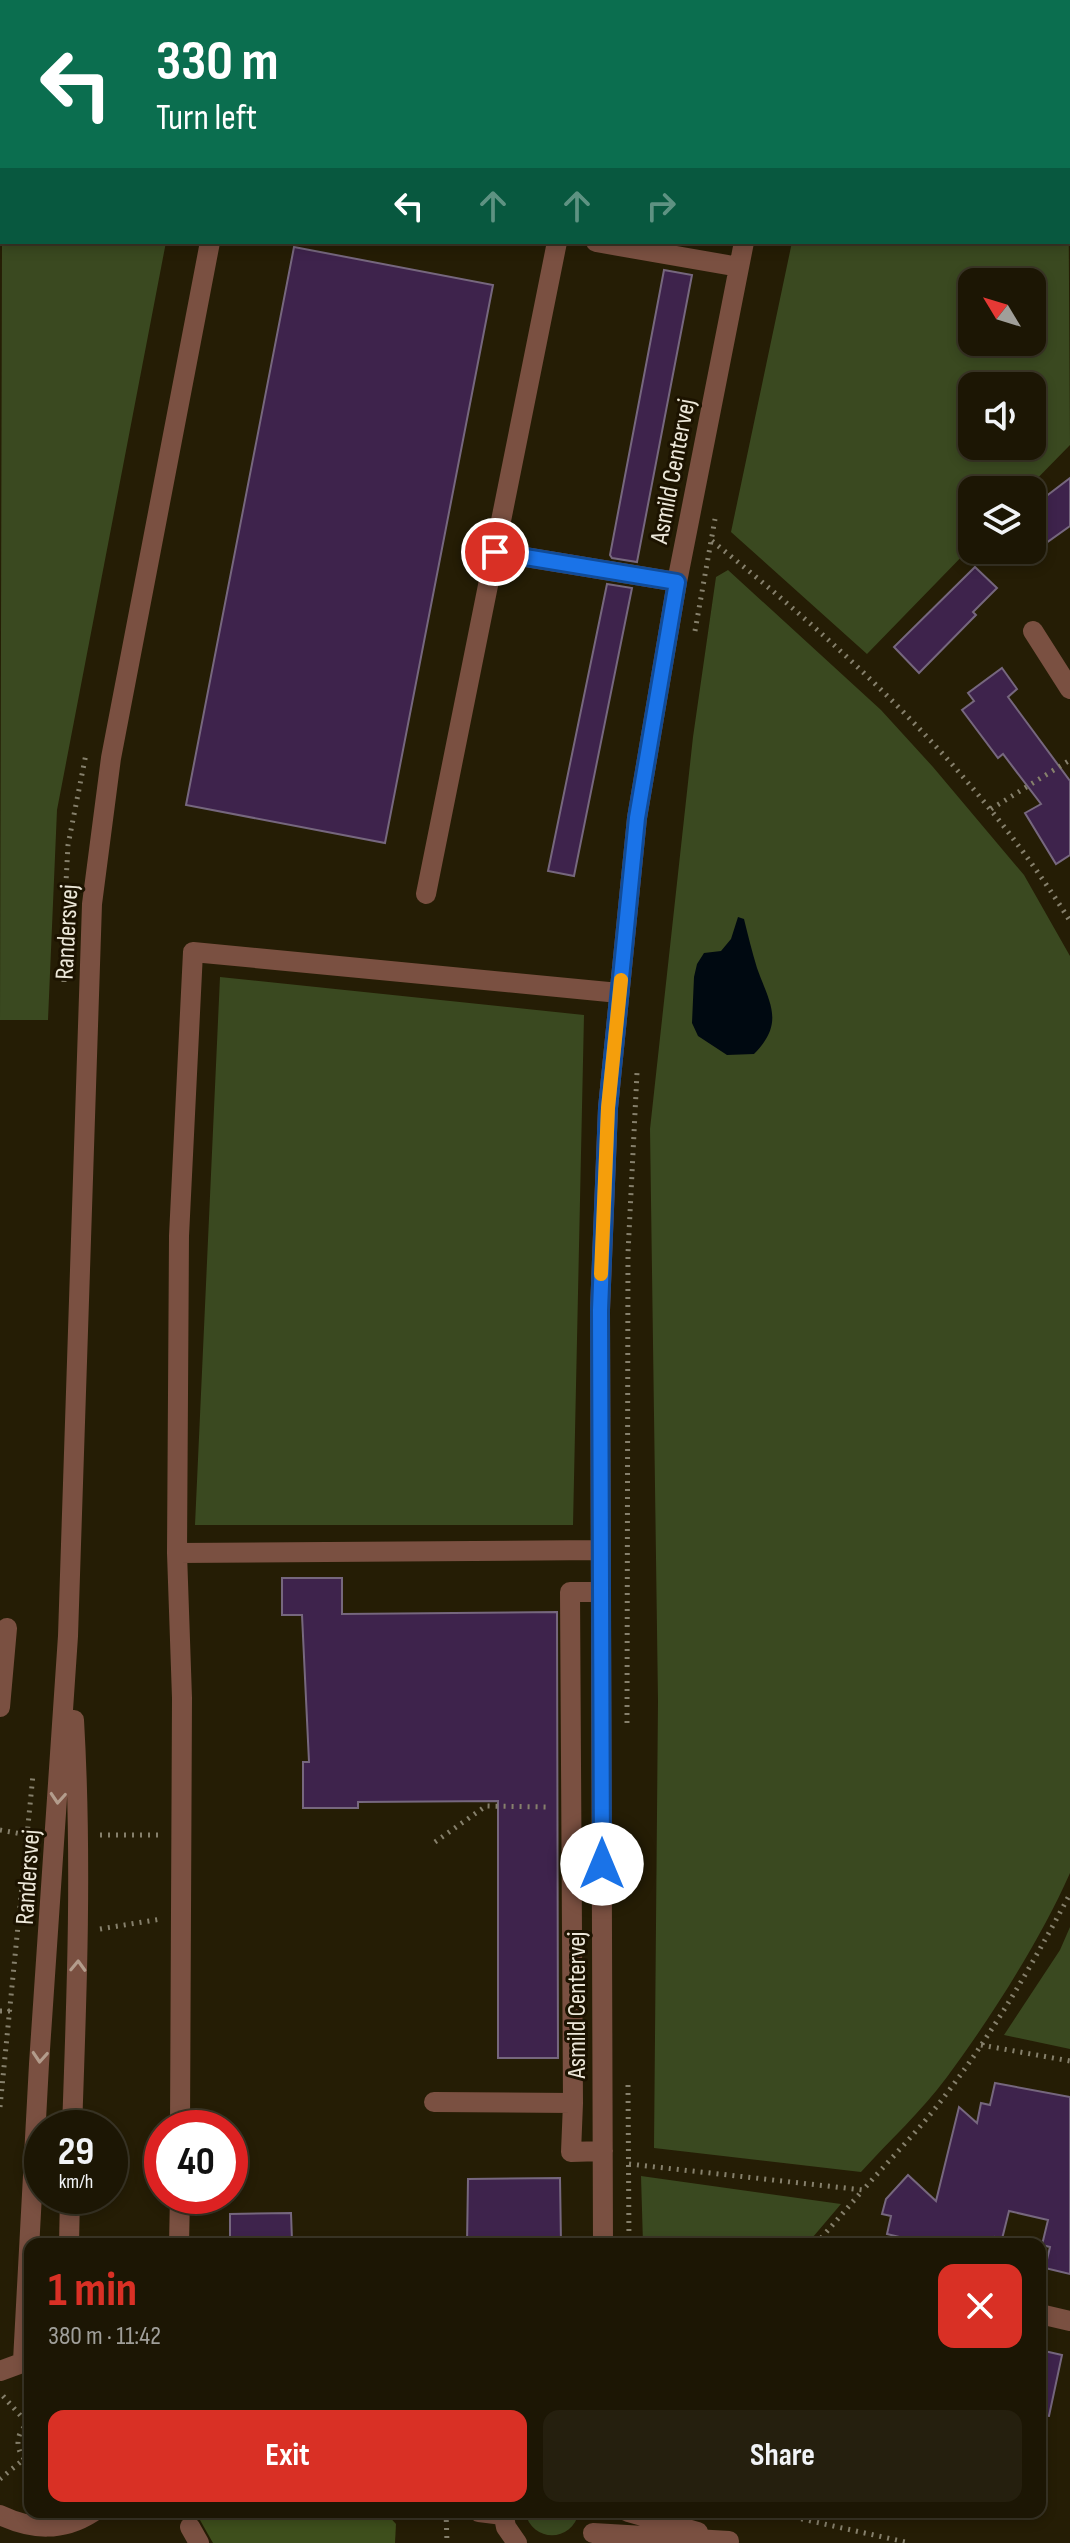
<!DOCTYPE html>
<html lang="en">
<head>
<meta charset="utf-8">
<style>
	body { margin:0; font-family:"Sofia Sans Condensed",sans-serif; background:#251f0e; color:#f1f3f6; height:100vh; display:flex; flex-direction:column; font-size:30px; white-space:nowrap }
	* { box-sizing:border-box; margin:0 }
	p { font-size:26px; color:#a09f9a }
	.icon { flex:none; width:44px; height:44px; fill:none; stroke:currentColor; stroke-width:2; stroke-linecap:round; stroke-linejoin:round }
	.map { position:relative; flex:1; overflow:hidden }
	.sheet { position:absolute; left:24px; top:2238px; width:1022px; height:280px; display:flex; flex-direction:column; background:#1c1604; border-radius:16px; box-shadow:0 4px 12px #0003,0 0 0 2px #3a3526 }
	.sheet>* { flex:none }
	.hud { position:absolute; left:0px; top:0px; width:1070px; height:244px; box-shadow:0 4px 12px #0003,0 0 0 2px #3a3526; background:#0b6e4f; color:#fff; overflow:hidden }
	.needle { width:52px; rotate:308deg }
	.fabs { position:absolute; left:958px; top:268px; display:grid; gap:16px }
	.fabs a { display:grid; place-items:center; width:88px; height:88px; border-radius:16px; background:#1c1604; box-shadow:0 4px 12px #0003,0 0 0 2px #3a3526; font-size:40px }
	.speed { position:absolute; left:24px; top:2110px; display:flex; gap:16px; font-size:40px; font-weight:700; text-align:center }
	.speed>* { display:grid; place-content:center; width:104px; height:104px; border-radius:50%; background:#1c1604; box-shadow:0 4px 12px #0003,0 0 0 2px #3a3526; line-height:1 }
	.speed small { font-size:20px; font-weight:400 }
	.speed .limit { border:12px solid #d22; background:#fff; color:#111 }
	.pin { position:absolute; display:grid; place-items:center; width:68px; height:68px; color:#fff; margin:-34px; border:4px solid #fff; border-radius:50%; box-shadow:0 2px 8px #0007 }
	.me { position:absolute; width:88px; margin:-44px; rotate:0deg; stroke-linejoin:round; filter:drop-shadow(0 0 6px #0008) }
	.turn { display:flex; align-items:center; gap:28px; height:168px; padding:0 24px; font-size:36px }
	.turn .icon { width:104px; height:104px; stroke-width:2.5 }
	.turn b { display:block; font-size:56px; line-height:68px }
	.lanes { display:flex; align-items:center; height:76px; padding:0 24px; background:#0003; justify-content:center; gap:40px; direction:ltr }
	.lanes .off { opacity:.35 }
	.round { display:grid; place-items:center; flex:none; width:84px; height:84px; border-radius:16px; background:#251f0e }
	.overview { display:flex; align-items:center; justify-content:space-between; height:136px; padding:0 24px }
	h1 { font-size:48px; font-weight:700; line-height:60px; color:#d93025 }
	.button { display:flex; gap:16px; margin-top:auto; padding:16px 24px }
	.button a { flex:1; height:92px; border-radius:16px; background:#d93025; color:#fff; font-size:32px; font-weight:700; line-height:92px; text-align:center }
	.button a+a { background:#251f0e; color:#f1f3f6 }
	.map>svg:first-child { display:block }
</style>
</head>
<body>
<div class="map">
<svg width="1070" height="2543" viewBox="0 0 1070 2543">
	<rect width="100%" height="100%" fill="#251d05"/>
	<path fill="#3a4920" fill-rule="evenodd" d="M1068,118l2,327 -44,45h-54v56l-105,108 -136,-122 61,-290h276zM1032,282v60h-60v-60zM1032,386v60h-60v-60z
		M2,242h164l-109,568 -9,210h-48z
		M728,570l153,140 52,57 91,108 46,81v917c-29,66 -80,146 -123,204 -25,34 -58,64 -86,95l-207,-24 4,-447 -8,-572 43,-392 23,-160z
		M220,977l364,38 -11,510h-378z
		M1070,1927v122l-66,-14 56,-85z
		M641,2176l200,28 -34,40h-164z
		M525,2512h54c-7,31 -47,31 -54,0z"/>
	<path fill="#3e4f1c" d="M200,2512h185l11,12 -1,19h-182l-13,-23z"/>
	<path fill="#000911" d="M738,917l6,2c4,16 8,33 13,49 13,36 28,55 -3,86l-27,1 -29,-19 -6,-13 2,-46 3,-13 7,-11 17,-2 10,-12z"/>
	<path fill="#3e234c" stroke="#76677e" stroke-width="2" d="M294,247l199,38 -108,558 -199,-38z
		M664,270l28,5 -55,287 -25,-4 -2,-3z
		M1070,478v48l-24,17 -14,-19v-17z
		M975,567l22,21 -24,24 3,3 -57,58 -25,-26z
		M607,584l25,4 -58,288 -26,-5z
		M1002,668l15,21 -9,8 62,84v74l-14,9 -31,-51 16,-9 -38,-50 -5,4 -36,-48 12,-9 -6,-8z
		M282,1578h60v36l215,-2 1,446h-60v-257l-140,1v6h-55v-46h6l-7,-147h-20z
		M995,2083l75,14v177l-25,-6 5,-21 -8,-2 6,-25 -39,-9 -7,28 -7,-2 -2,7h-65l-41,-10 4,-18 -9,-2 4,-15 22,-24 28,26 23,-94 18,16 4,-20 9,2z
		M560,2178l1,66h-94l1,-65z
		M291,2213l1,28h-62v-27z
		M1040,2350l22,5 -13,61 -9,-1z"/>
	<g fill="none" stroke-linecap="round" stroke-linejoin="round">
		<path stroke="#86806c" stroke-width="5" stroke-dasharray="2 6" stroke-linecap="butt" d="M1013,0l3,2
			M40,2l1,-2
			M227,2v-2
			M1068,45l2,1
			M0,110l2,-6
			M712,541c136,109 266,232 358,380
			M695,631l20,-112
			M991,809l79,-49
			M64,982l-1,-44 5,-93 18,-91
			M627,1723l1,-470 9,-180
			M0,1830l27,5
			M100,1835h62
			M435,1842l51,-36 63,1
			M100,1929l61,-10
			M0,2011h10
			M981,2045l89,16
			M628,2085l1,159
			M0,2107l33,-332
			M629,2164l234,26c28,-32 59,-63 84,-97 48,-63 86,-130 123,-199
			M816,2244l47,-54
			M3,2396l24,27
			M30,2422c-16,11 -16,30 0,42
			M0,2479l24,-20
			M446,2512l1,31
			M770,2512l140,31"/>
		<path stroke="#7a5041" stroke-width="20" d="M936,0l4,2
			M977,0l2,2
			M73,2v-2
			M256,2v-2
			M818,2v-2
			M861,2l1,-2
			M1068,80l2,1
			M0,198l2,-4
			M596,242l143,25
			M495,552l182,30
			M1033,631l37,58
			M426,894l131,-652
			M177,1553l2,-317 14,-284 426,41
			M601,1592h-31l3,511 -2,49 32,-1
			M0,1707l7,-79
			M434,2102l139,1
			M72,2128c5,-136 10,-272 2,-408
			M180,2128l2,-430 -5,-145 423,-3
			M69,2244l1,-48
			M179,2244l1,-48
			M603,2244l-3,-934 8,-202 29,-290 40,-236 67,-340
			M1040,2314l30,7
			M23,2361l16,-297 29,-428 24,-732 19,-146 99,-516
			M0,2371l30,-11
			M479,2512l24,3
			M503,2512l3,15 11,16
			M628,2512l70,20
			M0,2515c32,15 62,17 93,-3
			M190,2527l9,16
			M593,2533l136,8"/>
	</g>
	<defs><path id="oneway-chevron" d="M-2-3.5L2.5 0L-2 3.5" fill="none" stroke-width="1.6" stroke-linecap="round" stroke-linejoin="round" transform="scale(2)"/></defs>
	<g stroke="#b39c8c">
		<use href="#oneway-chevron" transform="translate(58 1798) rotate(94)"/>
		<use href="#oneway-chevron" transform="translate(78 1966) rotate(-88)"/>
		<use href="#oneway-chevron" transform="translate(40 2057) rotate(94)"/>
	</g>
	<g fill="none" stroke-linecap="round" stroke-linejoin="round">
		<defs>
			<path id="route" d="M495,552l182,30 -40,236 -29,290 -8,202 2,554"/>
		</defs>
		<use href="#route" stroke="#114b97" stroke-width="20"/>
		<use href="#route" stroke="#1a73e8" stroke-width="14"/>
		<path stroke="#f59e0b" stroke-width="14" d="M601,1274l7,-166 13,-128"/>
	</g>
	<g text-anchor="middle" stroke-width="6" stroke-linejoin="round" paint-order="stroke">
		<g font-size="26" fill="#ece7d8" stroke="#1c1300">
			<text transform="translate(672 471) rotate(-79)" y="9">Asmild Centervej</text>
			<text transform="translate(66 932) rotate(-87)" y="9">Randersvej</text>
			<text transform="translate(27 1877) rotate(-86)" y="9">Randersvej</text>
			<text transform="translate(576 2005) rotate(-90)" y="9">Asmild Centervej</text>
		</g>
	</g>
</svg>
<div class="fabs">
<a><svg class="needle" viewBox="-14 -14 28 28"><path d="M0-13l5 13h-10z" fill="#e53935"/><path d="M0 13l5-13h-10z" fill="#a09f9a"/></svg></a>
<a><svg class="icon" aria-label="sound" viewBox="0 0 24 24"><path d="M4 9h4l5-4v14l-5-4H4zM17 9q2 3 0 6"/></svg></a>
<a><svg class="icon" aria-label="layers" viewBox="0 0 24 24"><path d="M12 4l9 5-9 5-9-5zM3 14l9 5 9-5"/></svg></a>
</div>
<div class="speed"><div>29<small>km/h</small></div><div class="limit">40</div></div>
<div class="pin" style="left:495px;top:552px;background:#d93025"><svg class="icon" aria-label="arrive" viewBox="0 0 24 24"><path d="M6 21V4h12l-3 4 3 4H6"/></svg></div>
<svg class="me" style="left:602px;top:1864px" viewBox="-20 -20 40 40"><circle r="19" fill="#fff"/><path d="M0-13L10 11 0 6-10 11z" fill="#1a73e8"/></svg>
<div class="hud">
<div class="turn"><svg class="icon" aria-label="left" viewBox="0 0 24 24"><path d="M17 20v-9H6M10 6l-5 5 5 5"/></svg><div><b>330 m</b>Turn left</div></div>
<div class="lanes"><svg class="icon" aria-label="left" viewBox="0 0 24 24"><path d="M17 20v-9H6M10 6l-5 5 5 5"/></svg><svg class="icon off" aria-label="ahead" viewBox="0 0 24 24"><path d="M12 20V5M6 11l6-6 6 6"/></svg><svg class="icon off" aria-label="ahead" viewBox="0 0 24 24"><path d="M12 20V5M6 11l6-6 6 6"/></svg><svg class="icon off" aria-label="right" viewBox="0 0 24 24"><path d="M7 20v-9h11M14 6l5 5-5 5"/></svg></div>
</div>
<section class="sheet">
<div class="overview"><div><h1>1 min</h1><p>380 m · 11:42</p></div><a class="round" style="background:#d93025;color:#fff"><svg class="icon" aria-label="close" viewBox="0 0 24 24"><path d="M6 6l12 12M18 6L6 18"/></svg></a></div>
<div class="button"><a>Exit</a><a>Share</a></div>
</section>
</div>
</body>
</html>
